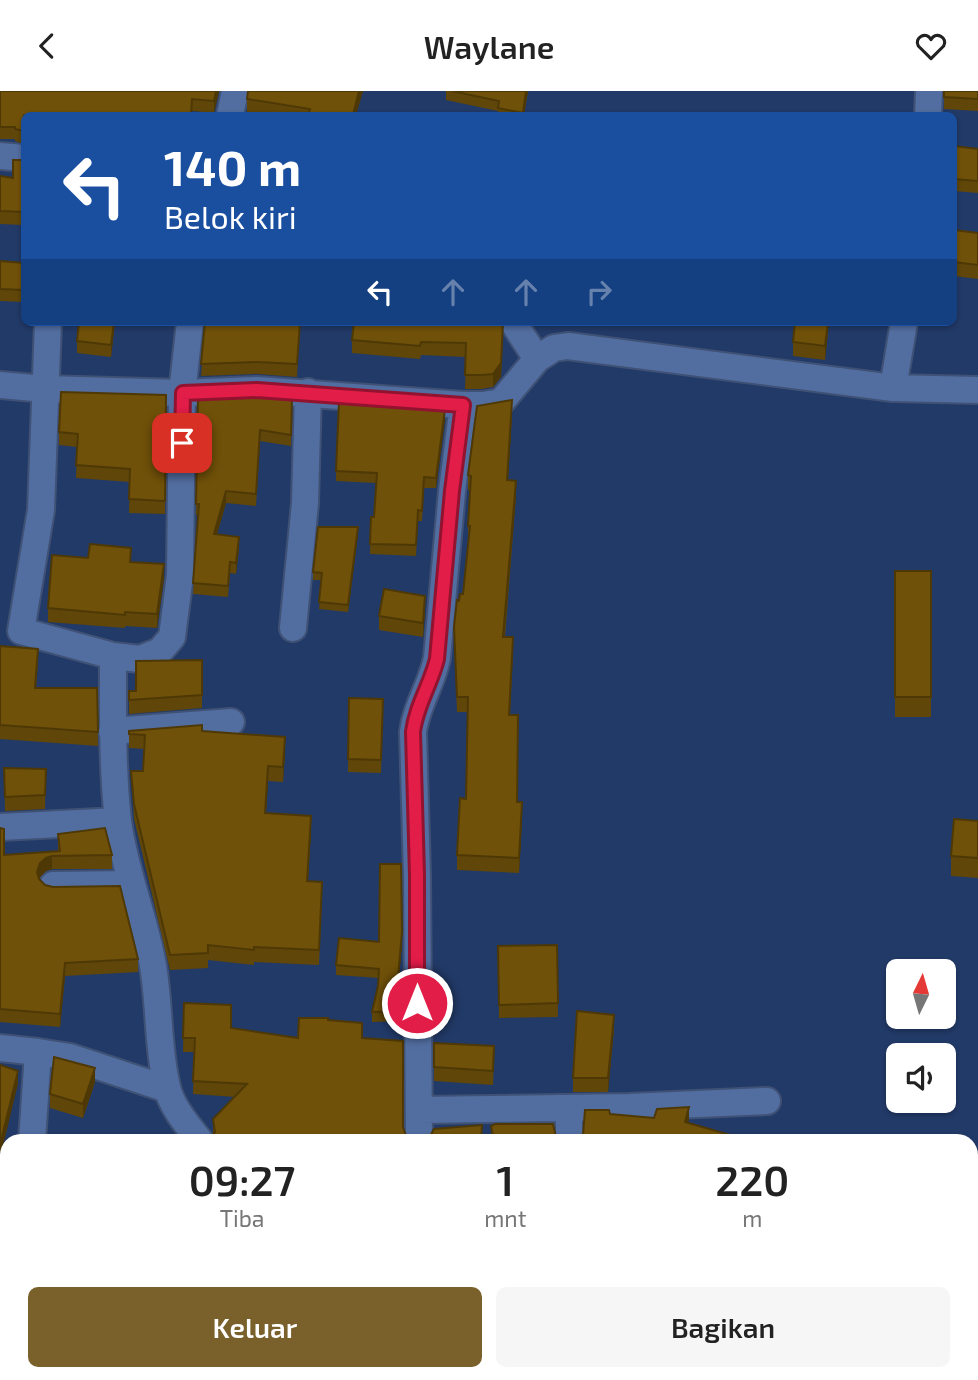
<!DOCTYPE html>
<html lang="id">
<head>
<meta charset="utf-8">
<style>
	body { margin:0; font-family:"Exo 2",sans-serif; background:#f6f6f6; color:#222; height:100vh; display:flex; flex-direction:column; font-size:26px; white-space:nowrap }
	* { box-sizing:border-box; margin:0 }
	p { font-size:23px; color:#767676 }
	.icon { flex:none; width:38px; height:38px; fill:none; stroke:currentColor; stroke-width:2; stroke-linecap:round; stroke-linejoin:round }
	.map { position:relative; flex:1; overflow:hidden }
	.sheet { position:absolute; left:0px; top:1043px; width:978px; height:247px; display:flex; flex-direction:column; background:#fff; border-radius:21px 21px 0 0; box-shadow:0 2px 5px #0004 }
	.sheet>* { flex:none }
	.banner { position:absolute; left:21px; top:21px; width:936px; height:214px; border-radius:10px; box-shadow:0 2px 5px #0004; background:#1a4fa0; color:#fff; overflow:hidden }
	.needle { width:46px; rotate:5deg }
	.controls { position:absolute; left:886px; top:868px; display:grid; gap:14px }
	.controls a { display:grid; place-items:center; width:70px; height:70px; border-radius:10px; background:#fff; box-shadow:0 2px 5px #0004; font-size:35px }
	.pin { position:absolute; display:grid; place-items:center; width:60px; height:60px; color:#fff; margin:-30px; border-radius:14px; box-shadow:0 4px 10px #0006 }
	.me { position:absolute; width:77px; margin:-38px; rotate:0deg; stroke-linejoin:round; filter:drop-shadow(0 0 5px #0008) }
	.turn { display:flex; align-items:center; gap:24px; height:147px; padding:0 28px; font-size:32px }
	.turn .icon { width:91px; height:91px; stroke-width:2.5 }
	.turn b { display:block; font-size:49px; line-height:60px }
	.lanes { display:flex; align-items:center; height:66px; padding:0 28px; background:#0003; justify-content:center; gap:35px; direction:ltr }
	.lanes .off { opacity:.35 }
	.eta { display:flex; justify-content:space-evenly; align-items:center; height:119px; text-align:center }
	.eta b { font-size:42px; font-weight:600; line-height:49px }
	.cta { display:flex; gap:14px; margin-top:auto; padding:14px 28px }
	.cta a { flex:1; height:80px; border-radius:10px; background:#7a612b; color:#fff; font-size:28px; font-weight:600; line-height:80px; text-align:center }
	.cta a+a { background:#f6f6f6; color:#222 }
	header { display:flex; justify-content:space-between; align-items:center; height:91px; padding:0 28px; background:#fff; font-size:32px; font-weight:600 }
	.map>svg:first-child { display:block }
</style>
</head>
<body>
<header><svg class="icon" aria-label="back" viewBox="0 0 24 24"><path d="M15 5l-7 7 7 7"/></svg>Waylane<svg class="icon" aria-label="heart" viewBox="0 0 24 24"><path d="M12 20l-8-8c-3-5 5-10 8-4 3-6 11-1 8 4z"/></svg></header>
<div class="map">
<svg width="978" height="1289" viewBox="0 0 978 1289">
	<rect width="100%" height="100%" fill="#223a68"/>
	<g fill="none" stroke-linecap="round" stroke-linejoin="round">
		<defs>
			<path id="street" d="M230,24l5,-24
				M928,24l1,-24
				M0,65l24,2
				M48,231l-7,188 -20,121 92,25 27,3 20,-8 12,-14 8,-62 2,-182 8,-71
				M513,231l24,37
				M0,294l45,4 137,4 75,-3 206,15 -11,86 -15,167c-5,26 -21,48 -24,74l4,143 2,266
				M893,297l11,-66
				M464,314h19l18,-3 36,-43 17,-11 14,-2 325,42 85,2
				M293,537l12,-125 3,-111
				M113,565c0,55 -1,110 5,165 6,47 25,92 34,139 8,41 5,86 15,127 4,19 21,39 33,54
				M112,640l119,-9
				M1,736l117,-6
				M53,794l79,-1
				M0,957l38,4
				M419,1019l210,-3 138,-6
				M32,1050l6,-89 32,5 97,32
				M569,1050v-32
				M971,1234l7,1
				M368,1283l9,6
				M19,1289v-6
				M399,1289l1,-6
				M549,1289l2,-6
				M724,1289v-6"/>
		</defs>
		<use href="#street" stroke="#3f5175" stroke-width="30"/>
		<use href="#street" stroke="#526ea0" stroke-width="26"/>
	</g>
	<path fill="#604608" d="M0,0h219l-5,22 -22,-2 -168,4v29l-9,-3v-2h-15z
		M248,0h115l-7,24h-90l-19,-3v-13z
		M446,0h82l-4,24h-26v-4l-52,-11z
		M944,0h34v20l-34,-2z
		M954,55l24,3v44l-24,-2z
		M24,69v65l-24,-1v-48l13,2z
		M954,139l24,3v46l-24,-3z
		M0,170l24,2v39l-24,-1z
		M115,231l-4,35 -34,-4v-12z
		M205,231h95l-3,55 -40,-3 -56,2z
		M829,231l-4,38 -32,-4v-14z
		M503,245l-2,41 -8,10 -11,2h-17l1,-32 -45,-2 -1,4 -68,-6v-13z
		M166,304l-1,119 -36,-1 1,-31 -54,-4 1,-31 -18,-2v-13z
		M198,306h94l-1,49 -31,-5 -4,65 -30,-3 -9,31 22,14 -3,26 -6,-1 -2,24 -35,-3 5,-79h-2z
		M512,324l-4,65 8,16 -11,141 8,15 -3,63 7,87 5,15 -3,56 -62,-3v-15l9,-56 2,-87h-11l-3,-71 5,-40 4,-7 5,-53v-15l2,-36h-2v-15z
		M445,328l-9,69h-12l-2,33h-4l-2,35 -46,-2 1,-37h3l2,-34 -40,-2v-10z
		M358,443l-10,78 -29,-3 3,-29h-9v-8z
		M131,471l33,16 -7,50 -32,-2v2l-77,-6v-14z
		M895,480h36v146h-36z
		M425,519l-2,27 -44,-7v-14z
		M0,555l38,16 -2,26h61l1,58 -98,-7z
		M202,569v48l-73,6v-23h7z
		M349,607l34,1 -2,74 -33,-1z
		M129,640h73l83,21 -2,30 -15,-1 -2,32 45,17 -3,51 14,16 -3,68 -65,-3v3l-46,-5v8l-38,2 -36,-151 -3,-48h12l2,-22 -16,-1z
		M4,677l42,1 -1,40 -40,2z
		M978,730v57l-27,-2v-20z
		M0,737l4,27 54,-4v-17l54,21v14h-60l-6,2 -6,6 -1,2 6,6 93,74v13l-73,4 -5,51 -60,-5z
		M379,851h23l-4,48h4l-1,31 -29,1v-10l6,-26 1,-8 -43,-3v-10z
		M557,854l1,72 -59,1 -1,-72z
		M184,912l47,25 67,10 30,-20 -119,122 4,-6v-15l22,-22 -42,-3 1,-42h-11z
		M614,938l-6,63h-35v-14z
		M434,952l60,17 -1,25 -59,-4z
		M95,991l-12,36 -33,-10v-14z
		M491,1035l65,11 5,4h-69z
		M0,1107l7,1 -1,41 -5,-1 -1,6z
		M2,1205l5,1v55h-1l-3,20z
		M118,1283h228l-2,6h-225z
		M418,1283h61l-1,6h-60z
		M785,1283h42v6h-42z"/>
	<path fill="#4e3906" d="M216,0h3l-5,22v-12z
		M359,0h4l-7,24h-3z
		M526,0h2l-4,24h-1z
		M114,231h1l-4,35v-12z
		M503,231l-2,55 -8,10v-13z
		M828,231h1l-4,38v-14z
		M512,309v15l-5,80v-15z
		M445,318v10l-9,69v-10z
		M516,390v15l-13,156v-15z
		M226,400v12l-12,42v-11z
		M358,436v7l-10,78v-7z
		M239,446v11l-3,26v-11z
		M164,473v14l-7,50v-14z
		M425,505v14l-2,27v-14z
		M285,646v15l-2,30v-15z
		M268,675v15l-3,46v-14z
		M522,711v15l-3,56v-15z
		M311,725v14l-4,66v-15z
		M52,765v13l-6,2 -6,6 -3,9v-14l3,-9 6,-5z
		M402,841v10l-5,57v-10z
		M65,872v13l-5,51v-13z
		M614,924v14l-6,63v-14z
		M95,977v14l-12,36v-14z
		M18,980v13l-18,74v-13z
		M689,1016v13l-4,15v-13z
		M342,1283h4l-2,6h-4z"/>
	<path fill="#705109" stroke="#4e3906" stroke-width="2" d="M0,0h216l-2,10 -22,-2 -1,16h-167v16l-9,-2v-2h-15z
		M248,0h111l-6,24h-45l2,-6 -63,-10z
		M452,0h74l-3,22 -25,-5 1,-7z
		M944,0h34v8l-34,-2z
		M954,55l24,3v32l-24,-2z
		M13,69h11v52l-24,-1v-35l13,2z
		M954,139l24,3v32l-24,-3z
		M0,170l24,2v27l-24,-1z
		M79,231h35l-3,23 -34,-4z
		M205,231h95l-3,42 -40,-2 -56,2z
		M354,231h149l-2,41 -8,11 -11,1h-17l1,-32 -45,-1 -1,4 -68,-6z
		M795,231h33l-3,24 -32,-4z
		M61,301l105,3 -1,106 -36,-2 1,-30 -54,-4 2,-31 -19,-2z
		M257,303l35,3 -1,38 -31,-5 -4,64 -30,-3 -12,43 25,3 -3,26 -6,-1 -2,24 -35,-3 6,-79h-3l2,-107z
		M512,309l-5,80 9,1 -13,156h10l-4,78h9l-1,87h5l-3,56 -62,-3 3,-57 6,1 2,-102h-11l-3,-70 3,-27 2,1 1,-7h3l7,-68h-2l3,-50 -3,-1 9,-69z
		M339,310l106,8 -9,69 -12,-1 -2,34 -4,-1 -2,35 -46,-1 1,-27h3l3,-44 -41,-2z
		M318,436h40l-10,78 -29,-3 3,-29 -9,-1z
		M90,453l41,4 -1,14 34,2 -7,50 -32,-2v3l-77,-7 4,-53 36,3z
		M895,480h36v126h-36z
		M384,498l41,7 -2,27 -44,-7z
		M0,555l38,3 -3,39h62l1,44 -98,-7z
		M202,569v35l-73,5v-9h7v-30z
		M349,607l34,1 -2,61 -33,-1z
		M202,634v6l83,6 -2,30 -15,-1 -3,47 46,3 -4,65 15,1 -3,68 -65,-3v3l-46,-5v8l-38,2 -36,-151 -3,-33h12l2,-36 -16,-1v-3z
		M4,677l42,1 -1,26 -40,2z
		M954,728l24,2v37l-27,-2z
		M0,737l4,1v26l56,-4 -2,-17 47,-6 7,27 -60,1 -6,2 -6,5 -3,9 2,7 6,6 8,2 67,-1 18,73 -73,4 -5,51 -60,-5z
		M380,773h21l1,68 -5,57 5,1 -1,21 -29,1 6,-26 1,-17 -43,-4 3,-27 40,4z
		M557,854l1,58 -59,2 -1,-59z
		M184,912l47,2v23l67,10 1,-20h29v2l34,3v15l41,3v86l3,9 6,5h-206l3,-1 6,-8 -2,-13 34,-35 -54,-3 2,-43h-12z
		M577,920l37,4 -6,63h-35z
		M434,952l60,3 -1,25 -59,-4z
		M54,966l41,11 -12,36 -33,-10z
		M0,974l18,6 -18,74z
		M689,1016l-4,15 66,19h-173l5,-6 2,-25h24l1,4 44,4 3,-9z
		M495,1033h58l3,13 5,4h-67l-3,-15z
		M482,1034l-1,16h-55l2,-1 6,-11z
		M171,1045l17,2 5,3h-23z
		M0,1107l7,1 -1,28 -5,-1 -1,6z
		M0,1197h2l-1,8 6,1v42h-1l-3,22 1,19h-4z
		M137,1283h205l-2,6h-203z
		M439,1283h38l-1,6h-23v-4z
		M592,1283h70l-1,6h-70z
		M785,1283h41v5l-41,-3z
		M912,1283h36l-1,6h-35z"/>
	<g fill="none" stroke-linecap="round" stroke-linejoin="round">
		<defs>
			<path id="route" d="M182,352l1,-50 74,-3 206,15 -11,86 -15,168c-6,25 -21,47 -24,73l4,143v128"/>
		</defs>
		<use href="#route" stroke="#92132f" stroke-width="18"/>
		<use href="#route" stroke="#e11d48" stroke-width="12"/>
	</g>
</svg>
<div class="controls">
<a><svg class="needle" viewBox="-14 -14 28 28"><path d="M0-13l5 13h-10z" fill="#e53935"/><path d="M0 13l5-13h-10z" fill="#767676"/></svg></a>
<a><svg class="icon" aria-label="sound" viewBox="0 0 24 24"><path d="M4 9h4l5-4v14l-5-4H4zM17 9q2 3 0 6"/></svg></a>
</div>
<div class="pin" style="left:182px;top:352px;background:#d93025"><svg class="icon" aria-label="arrive" viewBox="0 0 24 24"><path d="M6 21V4h12l-3 4 3 4H6"/></svg></div>
<svg class="me" style="left:417px;top:912px" viewBox="-20 -20 40 40"><circle r="17" fill="#e11d48" stroke="#fff" stroke-width="3"/><path d="M0-11L8 9 0 5-8 9z" fill="#fff"/></svg>
<div class="banner">
<div class="turn"><svg class="icon" aria-label="left" viewBox="0 0 24 24"><path d="M17 20v-9H6M10 6l-5 5 5 5"/></svg><div><b>140 m</b>Belok kiri</div></div>
<div class="lanes"><svg class="icon" aria-label="left" viewBox="0 0 24 24"><path d="M17 20v-9H6M10 6l-5 5 5 5"/></svg><svg class="icon off" aria-label="ahead" viewBox="0 0 24 24"><path d="M12 20V5M6 11l6-6 6 6"/></svg><svg class="icon off" aria-label="ahead" viewBox="0 0 24 24"><path d="M12 20V5M6 11l6-6 6 6"/></svg><svg class="icon off" aria-label="right" viewBox="0 0 24 24"><path d="M7 20v-9h11M14 6l5 5-5 5"/></svg></div>
</div>
<section class="sheet">
<div class="eta">
<div><b>09:27</b><p>Tiba</p></div>
<div><b>1</b><p>mnt</p></div>
<div><b>220</b><p>m</p></div>
</div>
<div class="cta"><a>Keluar</a><a>Bagikan</a></div>
</section>
</div>
</body>
</html>
